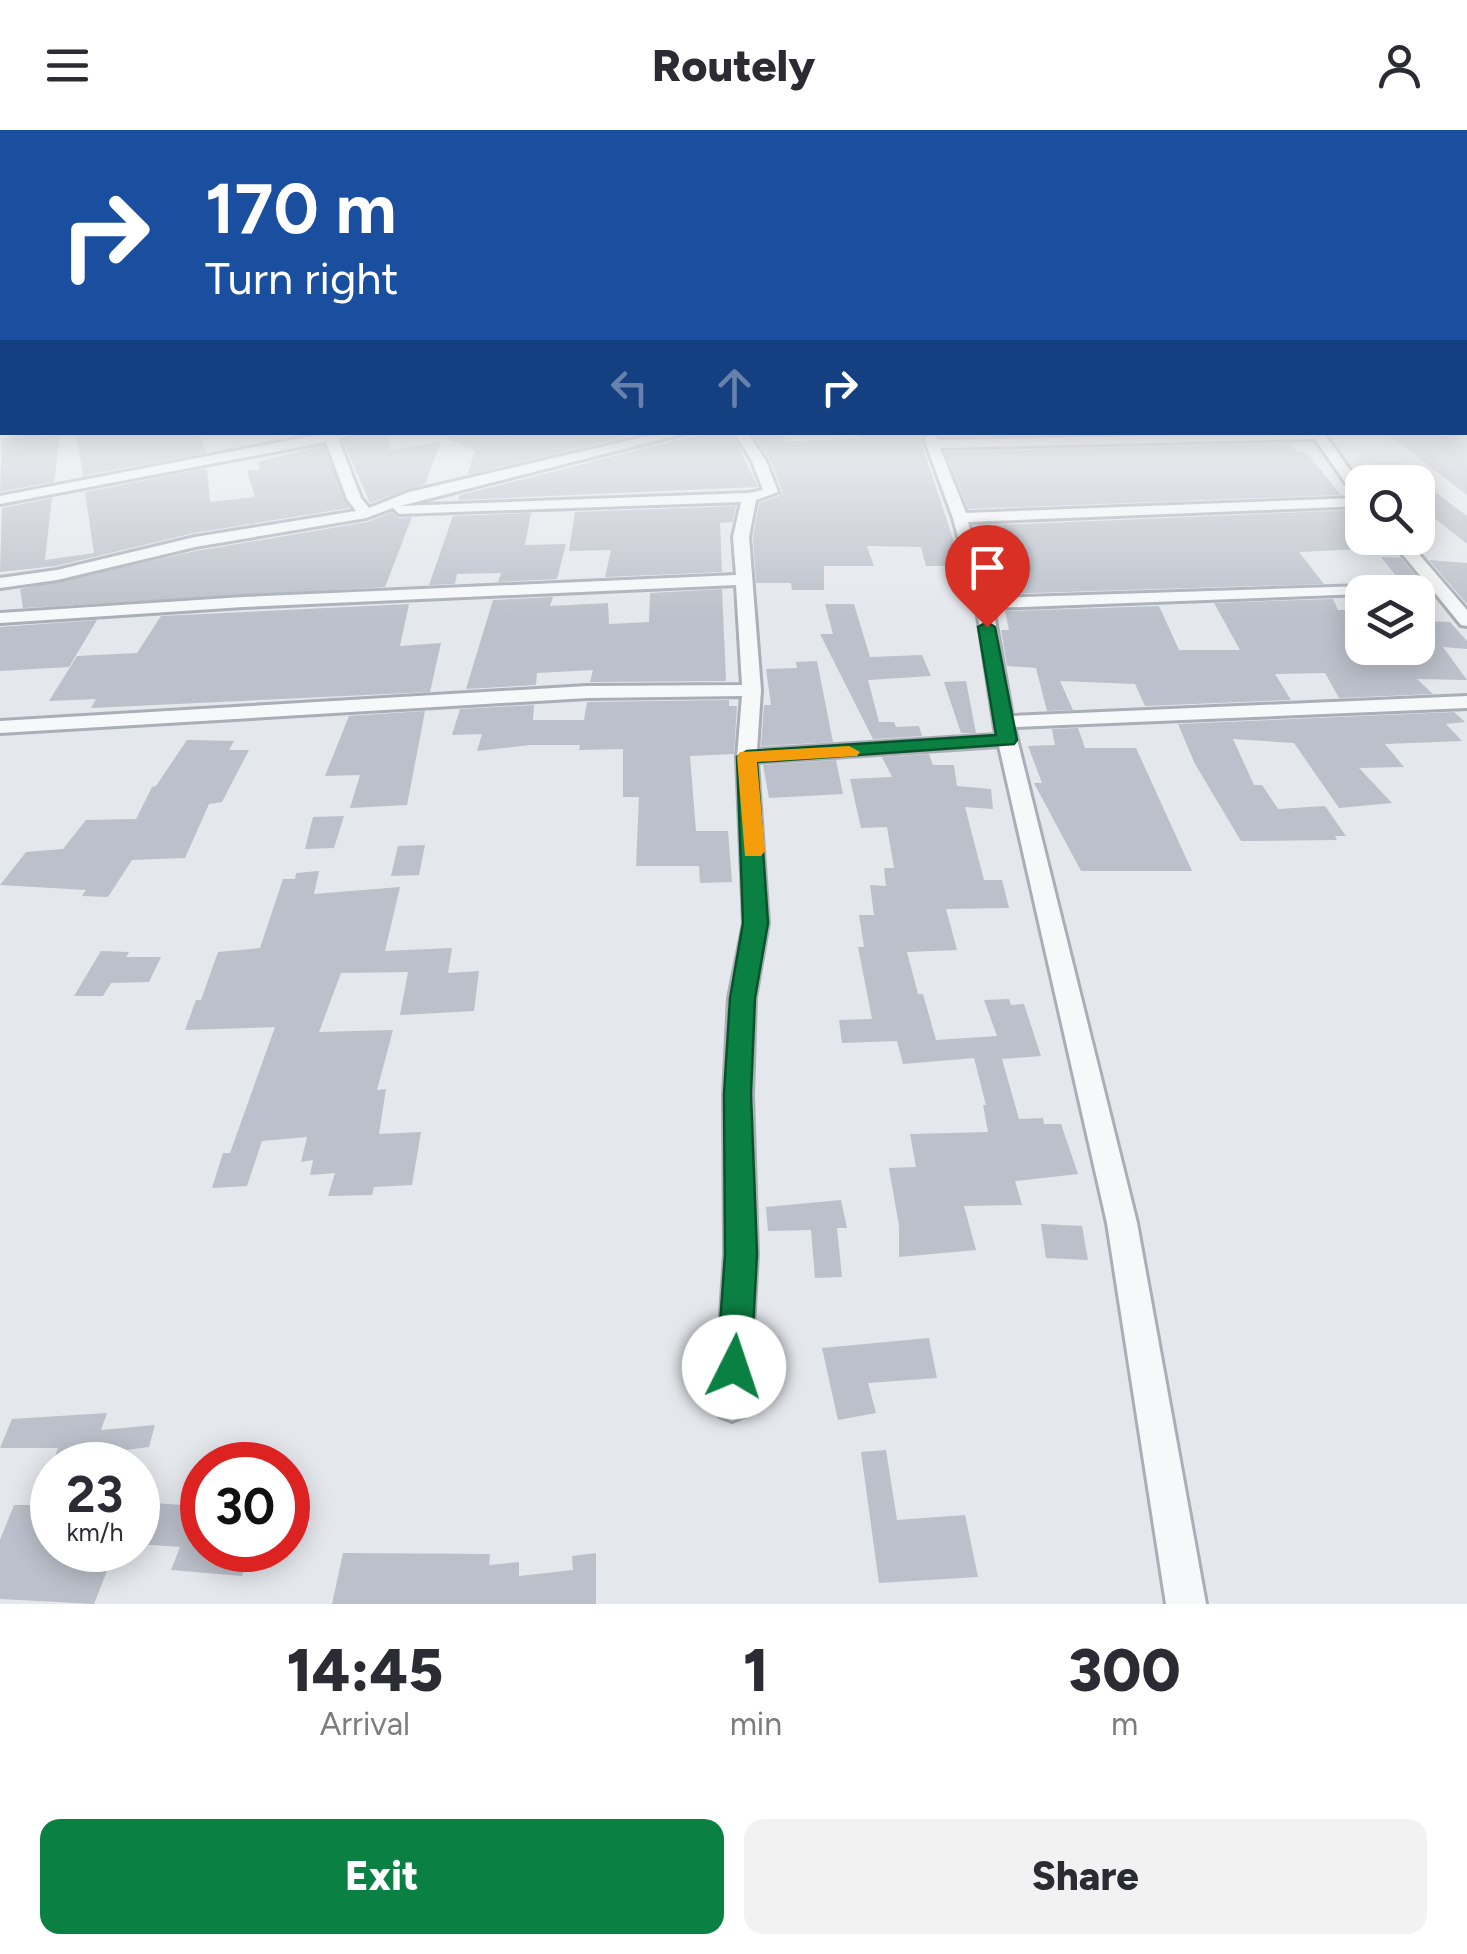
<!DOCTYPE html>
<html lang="en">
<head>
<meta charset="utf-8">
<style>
	body { margin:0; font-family:Figtree,sans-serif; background:#f2f2f3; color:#2b2b33; height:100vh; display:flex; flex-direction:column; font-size:38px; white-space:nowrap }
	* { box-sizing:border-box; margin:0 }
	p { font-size:32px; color:#7c7c81 }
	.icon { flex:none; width:55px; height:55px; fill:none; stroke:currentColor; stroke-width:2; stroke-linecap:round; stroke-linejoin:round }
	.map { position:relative; height:1474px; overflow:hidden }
	.drawer { display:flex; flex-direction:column; background:#fff; flex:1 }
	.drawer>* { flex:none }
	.banner { position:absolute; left:0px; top:0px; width:1468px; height:305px; box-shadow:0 5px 25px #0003; background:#1a4fa0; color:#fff; overflow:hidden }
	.tools { position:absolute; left:1345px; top:335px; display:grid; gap:20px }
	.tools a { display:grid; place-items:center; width:90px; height:90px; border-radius:20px; background:#fff; box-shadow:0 5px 25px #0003; font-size:50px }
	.speed { position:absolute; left:30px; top:1312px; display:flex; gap:20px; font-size:50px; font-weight:700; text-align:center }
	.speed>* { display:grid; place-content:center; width:130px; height:130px; border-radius:50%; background:#fff; box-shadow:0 5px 25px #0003; line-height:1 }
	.speed small { font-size:25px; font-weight:400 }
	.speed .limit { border:15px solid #d22; background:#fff; color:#111 }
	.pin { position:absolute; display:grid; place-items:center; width:85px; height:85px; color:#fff; margin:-102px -42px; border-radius:50% 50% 50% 0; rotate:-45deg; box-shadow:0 0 10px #0007 }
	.pin .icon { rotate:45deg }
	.me { position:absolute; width:110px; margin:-55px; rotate:4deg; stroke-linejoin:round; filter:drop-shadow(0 0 8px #0008) }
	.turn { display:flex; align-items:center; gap:35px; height:210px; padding:0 40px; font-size:45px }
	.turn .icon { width:130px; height:130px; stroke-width:2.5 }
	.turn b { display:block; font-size:70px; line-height:85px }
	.lanes { display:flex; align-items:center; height:95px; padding:0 40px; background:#0003; justify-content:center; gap:50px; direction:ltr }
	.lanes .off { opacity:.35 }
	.eta { display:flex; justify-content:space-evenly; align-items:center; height:170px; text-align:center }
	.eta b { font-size:60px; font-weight:800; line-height:70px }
	.primary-button { display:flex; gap:20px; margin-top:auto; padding:20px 40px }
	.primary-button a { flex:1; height:115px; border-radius:20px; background:#0b8043; color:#fff; font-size:40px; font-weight:800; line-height:115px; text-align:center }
	.primary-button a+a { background:#f2f2f3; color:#2b2b33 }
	header { display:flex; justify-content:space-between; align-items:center; height:130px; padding:0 40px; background:#fff; font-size:45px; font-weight:800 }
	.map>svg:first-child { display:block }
</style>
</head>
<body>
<header><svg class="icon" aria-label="menu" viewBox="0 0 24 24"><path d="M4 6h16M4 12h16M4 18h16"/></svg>Routely<svg class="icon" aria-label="person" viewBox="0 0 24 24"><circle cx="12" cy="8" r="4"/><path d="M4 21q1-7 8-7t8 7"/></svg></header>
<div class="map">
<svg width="1467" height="1474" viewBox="0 0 1467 1474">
	<rect width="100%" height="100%" fill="#e4e7ec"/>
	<path fill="#bbc0ca" d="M76,302h122l8,21 -123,23z
		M365,302h24l1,18 51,-8 -16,42 -55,19 -27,-62z
		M431,302h215l-179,43 8,-24z
		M710,302h21l27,55 -300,13 2,-5z
		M752,302h30l4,10 73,-3 -4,-7h71l-4,13 40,121h-36l-5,-19 -54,-1 7,20h-50v24h-32l-1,-7h-35l-3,-46 6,-34 20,-7 3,-5 -12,-31z
		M40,303v4l20,-3 -6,48 -54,10 2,-54z
		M1389,305h78v60z
		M1291,313l6,9 10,1 34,42 -373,14 -23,-57z
		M324,316l25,62 -155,25 -138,33 -56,6 2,-64 50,-10 -7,62 49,-7 -9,-61 122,-24 3,34 45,-5 -8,-26 13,-2 -2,-7z
		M1418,349l49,37v28l-49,-39z
		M736,376l-3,16 -13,1 2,49 -117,5 6,-27 -42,1 6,-39z
		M1353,380l9,11v28l-63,3 25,32 -324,10 -15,-28 -12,-40z
		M392,382l7,6 13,-1 -27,70 -362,21 -3,-19 176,-38 171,-29z
		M531,383l-6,32 41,-1 -9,35 -59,3 3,-9 -44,1 -2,10 -26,1 24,-69z
		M1381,427l20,1 18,22 -19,1z
		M1429,430l38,3v41z
		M722,459l4,92 -136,1 3,-12 -56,3 -1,12 -70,4 27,-89 60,-3 -3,9 58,-3 1,21 40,-2 1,-29z
		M1333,469l5,11h24v38h56v-31l3,4 29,1 17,19v8l-24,-2 24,33 -50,-1 16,15 -94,4 -14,-25 -50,1 16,26 -146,6 -10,-22 -75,-3 13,29 -26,1 -11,-43 -29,-2 -6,-36h8l-4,-19 154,-5 20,44h61l-26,-47z
		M409,474l-9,42 41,-3 -11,49 -339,16 5,-9 -47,2 28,-45 60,-3 24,-37z
		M825,474h29l16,53 52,-2 9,21 -63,4 11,42h15l2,5 23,-1 3,10 -49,3 -53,-105h13z
		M97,490l-28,47 -69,4v-44z
		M817,531l16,81 -72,4 3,-41h7l-5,-36 31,-1 -1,-6z
		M966,551l10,52h-15l-17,-51z
		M729,570v6h8l-3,48 -44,2 6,75h32l4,51 -32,1 -1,-17h-63l3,-69h-16v-48l-44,1 1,-5h-50l-53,6 5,-17 -30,1 8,-26 74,-4 -1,15h51l3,-18z
		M425,581l-18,94 -57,3 10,-33 -35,1 24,-60z
		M1454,582l11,10 -19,2 16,17 -77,3 19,23 -45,1 33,35 -53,5 -45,-65 -61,-4 21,46h8l16,24 47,-3 21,30h-11l2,4 -96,1 -46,-77 -17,-40z
		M1078,598l7,20h51l56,123h-111l-47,-88h8l-14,-37 27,-1 -3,-16z
		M187,610l47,1 -5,9h20l-27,52 -13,2 -24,54 -53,2 -24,37 -26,-1 4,-6 -86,-5 26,-33 37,-3 23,-29 50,-1 16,-32 4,-1z
		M929,624l4,11h21l3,21 34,3 2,20 -28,-2 19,73h18l7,28 -63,1 11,41 -50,2 11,42h5l13,46 61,-4 -13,-36 25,-1 2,6 13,-1 17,52 -39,3 17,60 24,-1 1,6h17l17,50 -63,7 7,24 -58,1 12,44 -77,7v-31l-10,-58 27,-1 -6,-33 78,-2 -5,-27h3l-12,-47 -71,6 -6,-23 -55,2 -3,-23 33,-1 -14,-72h6l-5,-32h15l-4,-30 16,1 -2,-18h10l-7,-41 -26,1 -11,-49 42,-2 -10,-20z
		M836,630l7,34 -74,4 -6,-33z
		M344,686l-10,32 -29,1 8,-32z
		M425,715l-6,30 -28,1 7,-30z
		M319,741l-5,23 86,-7 -15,64 67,-3 -4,25 31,-2 -5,40 -74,4 8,-43 -67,1 -22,59 74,-2 -16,60 9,-1 -7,45 42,-2 -9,53 -38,2 -2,8 -44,1 7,-23 -25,2 3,-15 -12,2 6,-25 -45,4 -15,45 -35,2 11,-35h7l45,-126 -90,3 11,-30h5l17,-48 42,-4 23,-69h12l1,-6z
		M101,821l28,1 -3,5h35l-12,25 -38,1 -8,13h-29z
		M841,1070l6,28h-10l5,49 -27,1 -4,-48 -43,1 -2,-24z
		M1041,1094l41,2 6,34 -42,-2z
		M929,1208l8,40 -69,5 8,30 -38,7 -16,-72z
		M107,1283l-6,17 54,-5 -6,22 -54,7 -3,11h-40l6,-17h-58l12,-29z
		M886,1320l11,70 68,-5 13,62 -99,6 -18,-131z
		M202,1365v55h49l-9,26 -71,-6 9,-23 -42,-3v-42l59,4z
		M14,1375h38v45h23l-3,7 40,1 -18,46 -94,-5v-59z
		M343,1423l147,1 -1,11 30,-3v14l54,-6 -1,-14 24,-3v51h-264z"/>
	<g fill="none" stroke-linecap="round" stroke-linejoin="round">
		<defs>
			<path id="minor" d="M333,302h29l-24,7 23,59 8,10 40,-16 256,-60h25l-290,74 349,-13 14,-3 -11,-29 -18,-29h13l19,29 12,31 -22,8 -7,37 12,153 -4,60 239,-15 -20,-132 -23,-85 -27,-74 -1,-6 6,-4 9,6 383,-8 39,55v19l-394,16 23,76 436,-14 -38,-46h16l62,72v16l-6,-1 -26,-32 -17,-1 -425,16 19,108 455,-20v12l-453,19 123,496 69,381h-40l-59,-381 -108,-477 -242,16 11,161 -13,75 -3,97 5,159 -8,150 -5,12 -12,5 -12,-5 -5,-12 10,-150 -1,-159 5,-97 15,-75 -7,-166 5,-61 -155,2 -587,35v-12l587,-35 155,-1 -6,-100 -493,22 -243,16v-10l243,-16 493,-22 -3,-38 8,-35 -342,12 -6,-6 -27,10 -171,29 -138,33 -57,8v-10l57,-8 138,-33 161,-26 -9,-12 -21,-57 -326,62v-8zM1315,309l41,59 -390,15 -26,-65z"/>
		</defs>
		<use href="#minor" stroke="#a9aeb7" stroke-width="6"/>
		<use href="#minor" fill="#f7f8fa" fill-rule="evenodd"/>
	</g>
	<linearGradient id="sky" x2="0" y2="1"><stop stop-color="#8bb4dd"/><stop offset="0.58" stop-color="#f3f4f6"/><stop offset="1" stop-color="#f3f4f6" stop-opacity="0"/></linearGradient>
	<rect width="1467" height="488" fill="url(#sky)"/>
	<path fill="#0b8043" stroke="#07532c" stroke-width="2.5" d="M987,492l8,5 22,113 -3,4 -257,18 11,161 -13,75 -4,96 6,160 -6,113 -5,12 -12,5 -12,-5 -5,-12 8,-113 -1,-160 6,-96 13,-75 -6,-166 10,-6 249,-16 -18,-108z"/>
	<path fill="#f59e0b" d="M849,616l11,6 -3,4 -100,6 8,89 -4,5h-16l-8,-99 3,-5z"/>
</svg>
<div class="tools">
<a><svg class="icon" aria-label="search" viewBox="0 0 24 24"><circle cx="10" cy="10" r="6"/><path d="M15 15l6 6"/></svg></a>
<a><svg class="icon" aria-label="layers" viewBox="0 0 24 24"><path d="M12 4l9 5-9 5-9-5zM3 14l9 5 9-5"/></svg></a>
</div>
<div class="speed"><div>23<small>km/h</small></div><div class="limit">30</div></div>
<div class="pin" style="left:987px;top:497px;background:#d93025"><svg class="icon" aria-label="arrive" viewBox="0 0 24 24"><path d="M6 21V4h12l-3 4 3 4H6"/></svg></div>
<svg class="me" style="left:734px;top:1237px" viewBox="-20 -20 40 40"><circle r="19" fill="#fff"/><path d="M0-13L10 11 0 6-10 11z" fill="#0b8043"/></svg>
<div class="banner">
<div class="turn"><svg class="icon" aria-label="right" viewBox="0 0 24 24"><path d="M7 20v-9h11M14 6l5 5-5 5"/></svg><div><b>170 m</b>Turn right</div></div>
<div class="lanes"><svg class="icon off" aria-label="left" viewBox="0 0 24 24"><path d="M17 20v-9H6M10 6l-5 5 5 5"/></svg><svg class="icon off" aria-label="ahead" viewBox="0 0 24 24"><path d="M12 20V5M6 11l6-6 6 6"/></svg><svg class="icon" aria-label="right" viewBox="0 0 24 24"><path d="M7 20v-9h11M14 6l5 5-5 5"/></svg></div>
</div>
</div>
<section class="drawer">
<div class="eta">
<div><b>14:45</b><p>Arrival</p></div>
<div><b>1</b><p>min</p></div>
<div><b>300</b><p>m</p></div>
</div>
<div class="primary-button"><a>Exit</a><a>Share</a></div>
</section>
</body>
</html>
